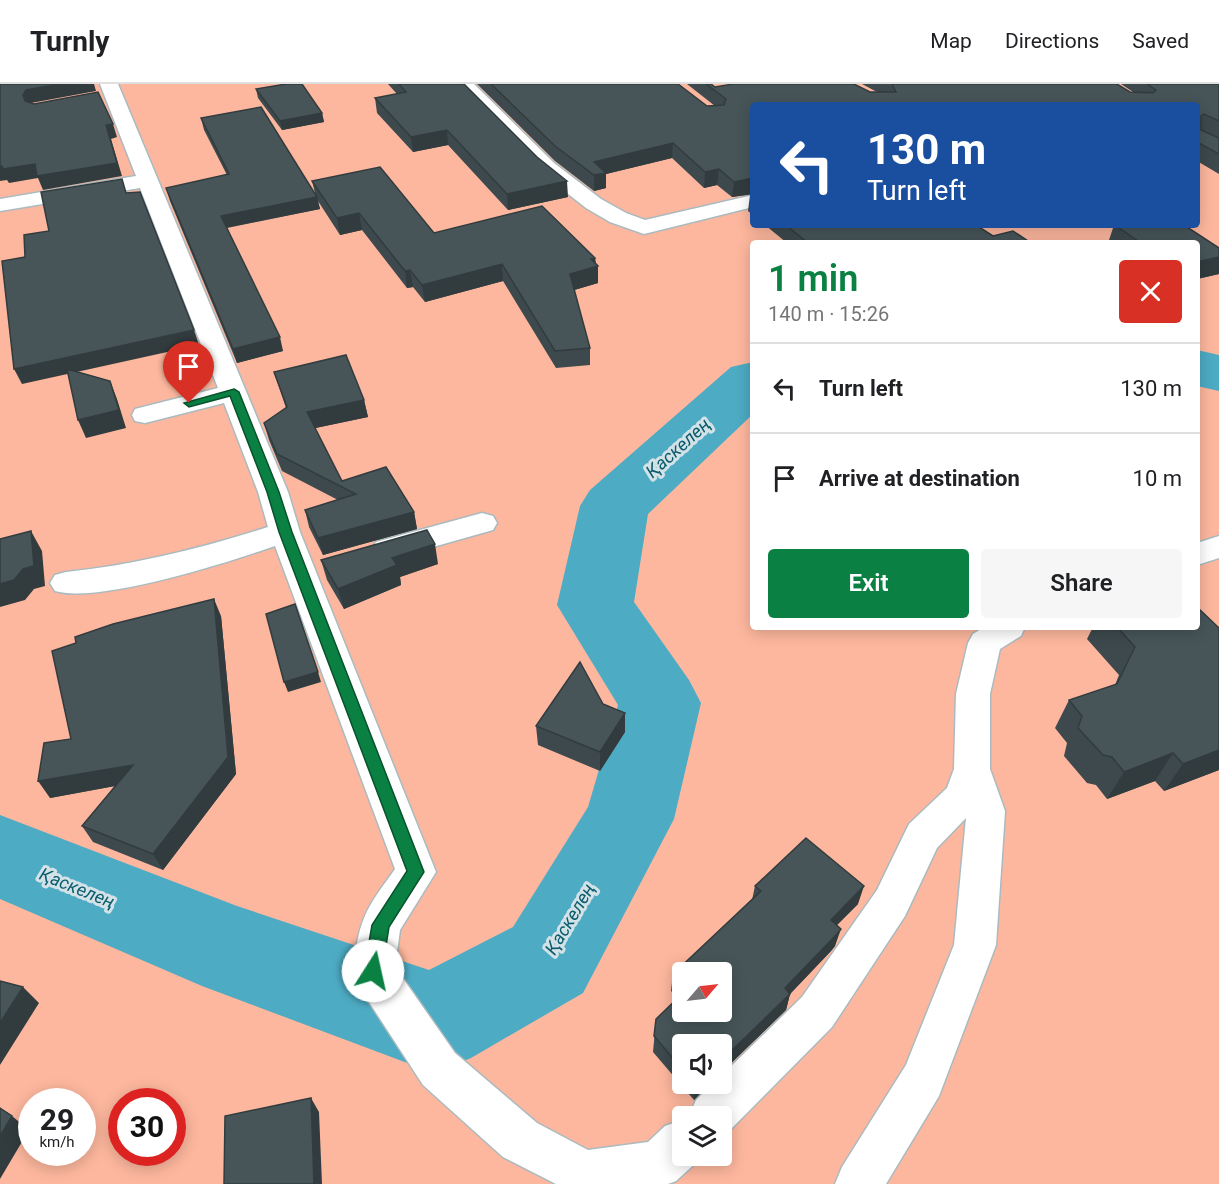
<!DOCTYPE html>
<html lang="en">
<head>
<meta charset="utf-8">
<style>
	body { margin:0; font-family:Roboto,sans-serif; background:#f6f6f6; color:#202124; height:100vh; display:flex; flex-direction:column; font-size:22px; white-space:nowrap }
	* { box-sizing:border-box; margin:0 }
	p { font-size:20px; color:#757577 }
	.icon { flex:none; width:33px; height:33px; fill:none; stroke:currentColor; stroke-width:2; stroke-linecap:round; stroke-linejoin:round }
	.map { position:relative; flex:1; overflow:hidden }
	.details { position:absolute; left:750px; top:156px; width:450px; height:390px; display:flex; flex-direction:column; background:#fff; border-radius:6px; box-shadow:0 3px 15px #0003 }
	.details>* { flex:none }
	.banner { position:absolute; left:750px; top:18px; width:450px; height:126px; border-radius:6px; box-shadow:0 3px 15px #0003; background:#1a4fa0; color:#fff; overflow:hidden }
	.needle { width:39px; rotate:62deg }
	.controls { position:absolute; left:672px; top:878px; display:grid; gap:12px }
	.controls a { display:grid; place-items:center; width:60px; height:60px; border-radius:6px; background:#fff; box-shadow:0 3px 15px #0003; font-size:30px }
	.speed { position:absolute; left:18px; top:1004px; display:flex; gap:12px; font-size:30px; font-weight:700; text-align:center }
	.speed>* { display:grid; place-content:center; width:78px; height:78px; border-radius:50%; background:#fff; box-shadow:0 3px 15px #0003; line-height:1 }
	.speed small { font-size:15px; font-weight:400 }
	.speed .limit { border:9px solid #d22; background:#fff; color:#111 }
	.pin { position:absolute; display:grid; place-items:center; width:51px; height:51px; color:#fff; margin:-62px -26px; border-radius:50% 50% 50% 0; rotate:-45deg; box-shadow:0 0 6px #0007 }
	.pin .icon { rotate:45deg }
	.me { position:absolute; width:66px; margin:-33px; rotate:10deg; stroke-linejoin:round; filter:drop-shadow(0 0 4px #0008) }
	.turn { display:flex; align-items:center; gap:21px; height:126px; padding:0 18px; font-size:27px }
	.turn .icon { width:78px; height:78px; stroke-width:2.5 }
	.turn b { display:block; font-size:42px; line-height:51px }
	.round { display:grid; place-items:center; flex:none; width:63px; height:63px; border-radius:6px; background:#f6f6f6 }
	.summary { display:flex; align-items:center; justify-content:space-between; height:102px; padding:0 18px }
	h1 { font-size:36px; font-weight:600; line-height:45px; color:#0b8043 }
	.action { display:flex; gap:12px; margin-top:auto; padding:12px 18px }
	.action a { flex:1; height:69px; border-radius:6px; background:#0b8043; color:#fff; font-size:24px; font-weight:600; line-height:69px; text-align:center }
	.action a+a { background:#f6f6f6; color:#202124 }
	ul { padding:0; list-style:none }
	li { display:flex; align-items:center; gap:18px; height:90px; padding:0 18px; border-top:2px solid #e0e0e0 }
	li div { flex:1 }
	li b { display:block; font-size:22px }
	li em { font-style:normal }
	header { display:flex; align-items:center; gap:36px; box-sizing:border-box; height:84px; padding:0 30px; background:#fff; border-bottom:2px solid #e0e0e0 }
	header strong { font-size:28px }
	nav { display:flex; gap:33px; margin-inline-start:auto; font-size:21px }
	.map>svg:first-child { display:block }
</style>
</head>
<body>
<header>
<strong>Turnly</strong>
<nav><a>Map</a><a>Directions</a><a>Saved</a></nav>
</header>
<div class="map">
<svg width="1219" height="1100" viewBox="0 0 1219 1100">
	<rect width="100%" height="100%" fill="#d2e2e7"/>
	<path fill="#fdb79e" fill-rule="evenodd" d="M0,0h1219v1100h-1219zM753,21h444v120h-444zM753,159h444v384h-444zM682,888h40v39h-40zM682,960h40v39h-40zM32,1017h50v51h-50zM122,1017h50v51h-50zM682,1032h40v39h-40z"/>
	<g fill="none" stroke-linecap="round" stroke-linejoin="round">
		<path fill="#4dabc4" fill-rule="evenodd" d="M1197,266l22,5v36l-22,-5z
			M753,278v52l-105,100 -14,88 55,78 12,23 -27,116 -91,174 -112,65 -37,15 -232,-87 -202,-87v-84l237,91 192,64 84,-43 75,-120 30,-102 -61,-100 23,-99 10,-16 141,-123z"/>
		<defs>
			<path id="minor" d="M100,0h18l170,408 12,40 136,340 -36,58 -5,37 60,86 82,70 51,27 60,-8 17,-16 17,-6v35h19l-2,5 -23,21 -8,3h-112l-53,-27 -80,-72 -65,-100c-6,-14 -5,-21 -2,-36 6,-38 18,-50 39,-80l-120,-323c-46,16 -177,58 -220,45l-5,-8 5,-8 11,-3c70,-7 136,-24 202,-45l-10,-35 -34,-89 -79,20 -10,-2 -3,-6 3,-6 83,-21 -78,-200 -140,23v-12l136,-23z
				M455,0h19l80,79 47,36 25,14 19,7 108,-25v12l-109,27 -34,-12 -24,-14 -47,-37z
				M482,429l11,3 4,7 -4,7 -106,30 -11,-4 -4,-7 4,-7z
				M1219,452v22l-22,7v-22z
				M984,543h41l-4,9 -21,13 -10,45v75l15,42 -9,134 -57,151 -53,88h-51l7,-17 64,-102 48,-120 12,-127 -29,30 -32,68 -73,111 -104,105 -6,3v-19h-33l7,-16 17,-17h9v-8l80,-78 75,-107 32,-66 38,-36 7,-19 2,-75 12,-51 5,-9z"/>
		</defs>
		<use href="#minor" stroke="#abbabf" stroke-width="3"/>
		<use href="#minor" fill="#fff" fill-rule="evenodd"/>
	</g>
	<path fill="#3d494d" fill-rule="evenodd" d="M388,0h76l104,113 -60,13 -60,-65 -35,7 -36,-39 -2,-15 22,-4z
		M477,0h201l29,22h8l-28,-22h24l4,3 155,5h7l-15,-8h255l13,8h3l-12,-8h98v90l-22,-13v-56h-444v89l-21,3 -15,-12 -13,3 -32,-30 -66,16v14l-12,3 -39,-30z
		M256,5l66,24 2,9 -42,8 -24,-32z
		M201,34l114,75 -3,-12 122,52 161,25 1,6 2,2v17l-24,7 16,58v17l-34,3 -53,-87 -78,21 -12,-15 -6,1 -45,-58 -22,5 -22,-34 2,8 -93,19 56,123 -46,12 -67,-162 -4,-13 61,-13 -23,-45z
		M753,110v21l-5,-4 2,-16z
		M765,141h211l17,11 38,7h-244z
		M1114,141l105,23v26l-22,5v-36h-89z
		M274,288l90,28 4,17 -53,11 27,53 72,31 3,17 -94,26 -14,-28 -4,-17 33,-10 -56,-29 -13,-31 -5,-17 22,-15z
		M321,476l117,4 -38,13 1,8 -57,24 -17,-29z
		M221,532l15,158 -73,96 -70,-28 -11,-16 33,-40 -65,12 21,-59z
		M1093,543h104l22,143 -55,21 -9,-10 -48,18 -11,-14 -9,-2 -23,-27 3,-13 -12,-15 14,-28 46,-15 4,-10 -32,-36z
		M603,620l22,9v19l-25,39 -62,-26 -2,-19z
		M755,802l103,18 -21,21 -2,21 -4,5 -41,43 -4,16 -64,62v-28h-40v39h28l-16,17 -41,-48 3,-33 23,-21 -8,-7 2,-17 79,-74zM682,888l40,39h-40z"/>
	<path fill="#323c3e" d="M60,0h34l2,7 -65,12 -3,5 -5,-13 3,-5z
		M322,29l2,9 -42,8 -2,-9z
		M113,40l4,13 -6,2 11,37 -79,14 -5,-12 -29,5 -2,-3 -7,1v-14l35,-3 71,-39z
		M447,46l1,15 -35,7 -2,-15z
		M673,59l-1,15 -66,16v14l-12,3v-29z
		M719,85l-2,16 -13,3 1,-16z
		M753,94v16l-21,3 2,-15z
		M567,97l1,16 -60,13 -1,-16z
		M317,113l3,12 -96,19 -3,-12z
		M359,129l3,17 -22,5 -3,-17z
		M1219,173v17l-22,5v-17z
		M595,174l1,9 2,-1v17l-27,8 -1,-17 21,-15z
		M502,180l1,17 -78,21 -3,-17z
		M410,186l3,17 -6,1 -2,-17z
		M194,246l5,15 -177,39 -8,-15z
		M280,253l3,14 -46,12 -4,-14z
		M110,297l7,18 9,29 -40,10 -8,-18z
		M364,316l4,17 -57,12 -4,-17z
		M414,428l3,17 -94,26 -5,-17z
		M31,447l11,20 3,35 -11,3 -9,11 -25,7v-23z
		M435,460l3,20 -38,13 1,8 -57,24 -6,-20 54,-31z
		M214,515l7,17 15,158 -73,96 -10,-16z
		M318,588l3,10 -33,10 -4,-10z
		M625,629v19l-25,39v-19z
		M1219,666v20l-55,21 19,-27z
		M1173,669l-18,28 -48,18 17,-27z
		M133,681l9,16 -92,17 -12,-17z
		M864,802l-6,18 -33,33 6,-17z
		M841,845l-6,17 -4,5 -41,43 -4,16 -64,62 2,-14 61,-70z
		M23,903l16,16 -39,62v-42z
		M698,999h12l-16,17 2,-15z
		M311,1014l8,14 3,72h-8z
		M12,1032l17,14 -29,49v-43z"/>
	<path fill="#475559" stroke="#323c3e" stroke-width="1.5" d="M0,0h60l-34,6 -3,5 2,6 9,3 64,-12 15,32 -7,1 11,38 -80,13 -2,-12 -32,5 -1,-3 -2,1z
		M286,0h16l20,29 -42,8 -24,-32z
		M399,0h65l73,73 30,24 -60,13 -60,-64 -36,7 -36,-39 31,-6z
		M491,0h187l29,22 17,-1 2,-6 -20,-15h5l4,3 18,-3h121l16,8h26l-4,-8h225l13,8 23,1 3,-3 -9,-6h72v37l-15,-7 -3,2v14l18,8v16l-22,-12v-37h-444v73l-19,4 -15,-13 -14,3 -32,-29 -79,19 12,11 -12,2 -39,-29z
		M261,23l56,90 -96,19 59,121 -47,12 -67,-161 63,-14 -28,-56z
		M380,83l54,66 108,-27 53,52 -4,1 7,7 -28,8 20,74 -35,3 -53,-87 -80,21 -12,-15 -5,1 -46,-58 -22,5 -25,-37z
		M122,95l4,14 14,-1 54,138 -180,39 -12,-108 23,-4 -1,-22 25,-4 -8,-39z
		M786,141h190l17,11 20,-5 18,12h-223z
		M1115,141h69l35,23v9l-22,5v-19h-56z
		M346,271l18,45 -57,12 35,69 44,-14 28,45 -96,26 -13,-28 51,-16 -79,-40 -13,-31 23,-16 -13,-35z
		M67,285l43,12 9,29 -41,10z
		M427,446l8,14 -43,14 5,7 -59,24 -17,-29z
		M31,447l3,35 -11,3 -9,11 -14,4v-45z
		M214,515l14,158 -75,97 -71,-28 51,-61 -95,16 6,-38 27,-4 -19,-88 24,-8 -1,-6 38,-13z
		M295,520l23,68 -34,10 -18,-68z
		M1197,523l22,21v122l-36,14 -10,-11 -49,19 -12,-15 -9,-2 -25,-27 4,-12 -13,-16 48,-16 18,-37 -18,-20h80z
		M580,578l23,42 22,9 -25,39 -64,-26z
		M806,754l58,48 -33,34 10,9 -4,5 -52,54 5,6 -66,64 -1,8h-1v-22h-40v25l-28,-33 2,-17 26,-25v17h40v-39h-40v12l-9,-10 88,-83 -6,-5z
		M0,897l23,6 -23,36z
		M311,1014l3,86h-90l1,-68z
		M0,1024l12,8 -12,20z"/>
	<path fill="#0b8043" stroke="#07532c" stroke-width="1.5" d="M234,305l5,3 40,100 13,40 132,340 -35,55 -7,44 -3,6 -6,2 -6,-2 -3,-6 8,-46 35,-54 -128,-339 -12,-40 -37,-96 -41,11 -5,-4z"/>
	<g text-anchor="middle" stroke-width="6" stroke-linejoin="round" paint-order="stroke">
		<g font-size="18" font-style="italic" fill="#0a5b6c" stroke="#d2e2e7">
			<text transform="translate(678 364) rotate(-42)" y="6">Қаскелең</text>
			<text transform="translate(77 804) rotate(22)" y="6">Қаскелең</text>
			<text transform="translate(570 835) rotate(-59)" y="6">Қаскелең</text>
		</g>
	</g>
</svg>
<div class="controls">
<a><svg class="needle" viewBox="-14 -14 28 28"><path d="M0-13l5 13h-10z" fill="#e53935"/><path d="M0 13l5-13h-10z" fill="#757577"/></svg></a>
<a><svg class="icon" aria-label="sound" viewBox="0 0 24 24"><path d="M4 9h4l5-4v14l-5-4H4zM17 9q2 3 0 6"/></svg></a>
<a><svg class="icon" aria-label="layers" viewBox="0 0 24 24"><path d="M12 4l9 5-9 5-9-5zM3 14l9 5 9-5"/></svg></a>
</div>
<div class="speed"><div>29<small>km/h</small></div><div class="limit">30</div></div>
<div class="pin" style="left:189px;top:319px;background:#d93025"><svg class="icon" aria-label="arrive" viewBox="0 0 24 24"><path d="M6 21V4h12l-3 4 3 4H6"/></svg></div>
<svg class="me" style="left:373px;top:887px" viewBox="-20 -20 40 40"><circle r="19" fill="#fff"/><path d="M0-13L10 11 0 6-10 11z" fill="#0b8043"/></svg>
<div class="banner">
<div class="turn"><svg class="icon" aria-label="left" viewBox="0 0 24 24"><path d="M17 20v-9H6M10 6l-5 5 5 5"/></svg><div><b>130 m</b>Turn left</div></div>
</div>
<section class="details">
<div class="summary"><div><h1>1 min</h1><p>140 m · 15:26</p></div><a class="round" style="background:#d93025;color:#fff"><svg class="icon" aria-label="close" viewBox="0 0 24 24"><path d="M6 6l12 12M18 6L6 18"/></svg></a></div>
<ul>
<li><svg class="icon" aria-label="left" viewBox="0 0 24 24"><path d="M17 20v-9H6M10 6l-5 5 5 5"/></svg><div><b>Turn left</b></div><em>130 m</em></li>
<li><svg class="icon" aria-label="arrive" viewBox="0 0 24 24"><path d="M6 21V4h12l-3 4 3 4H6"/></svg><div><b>Arrive at destination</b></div><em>10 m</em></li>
</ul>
<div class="action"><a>Exit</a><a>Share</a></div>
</section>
</div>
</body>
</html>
